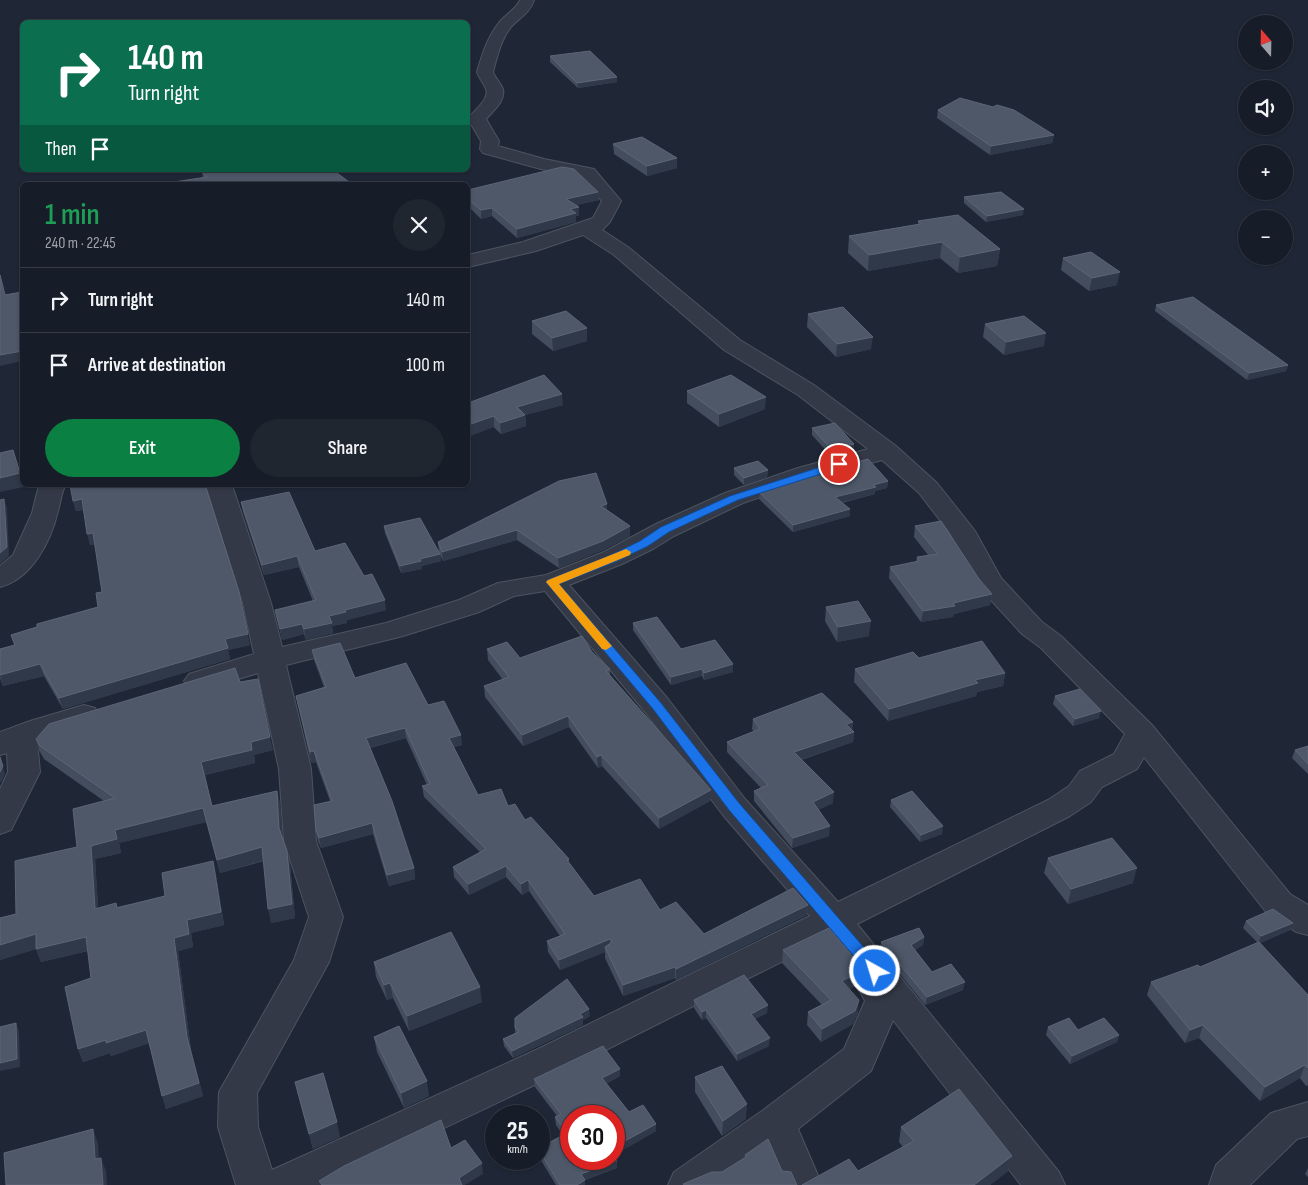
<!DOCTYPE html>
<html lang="en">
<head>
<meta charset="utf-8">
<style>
	body { margin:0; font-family:"Sofia Sans Condensed",sans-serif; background:#202630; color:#f1f3f6; height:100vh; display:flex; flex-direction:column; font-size:19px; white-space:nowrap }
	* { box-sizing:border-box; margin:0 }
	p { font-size:16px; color:#9ea2a8 }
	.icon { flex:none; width:28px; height:28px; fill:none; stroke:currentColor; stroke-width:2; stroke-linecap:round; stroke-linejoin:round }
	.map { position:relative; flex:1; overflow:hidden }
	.side { position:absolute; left:20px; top:182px; width:450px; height:305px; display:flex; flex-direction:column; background:#171d28; border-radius:8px; box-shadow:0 1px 4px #0004,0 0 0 1px #363b45 }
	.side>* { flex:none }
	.banner { position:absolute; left:20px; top:20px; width:450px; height:152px; border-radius:8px; box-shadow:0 1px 4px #0004,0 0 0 1px #363b45; background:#0b6e4f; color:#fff; overflow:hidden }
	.needle { width:32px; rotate:340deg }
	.controls { position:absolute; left:1238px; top:15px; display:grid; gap:10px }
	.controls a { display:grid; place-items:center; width:55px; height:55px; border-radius:50%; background:#171d28; box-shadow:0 1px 4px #0004,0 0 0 1px #363b45; font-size:25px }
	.speed { position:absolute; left:485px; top:1105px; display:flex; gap:10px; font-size:25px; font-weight:700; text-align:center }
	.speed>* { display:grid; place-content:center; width:65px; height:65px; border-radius:50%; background:#171d28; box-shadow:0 1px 4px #0004,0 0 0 1px #363b45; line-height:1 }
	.speed small { font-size:12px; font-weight:400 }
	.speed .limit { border:8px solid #d22; background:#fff; color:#111 }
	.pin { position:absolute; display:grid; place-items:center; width:42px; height:42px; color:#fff; margin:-21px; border:2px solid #fff; border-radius:50%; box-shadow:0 1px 5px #0007 }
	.me { position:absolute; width:55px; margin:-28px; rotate:321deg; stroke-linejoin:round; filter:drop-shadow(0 0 4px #0008) }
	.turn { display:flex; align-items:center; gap:18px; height:105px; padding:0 25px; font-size:22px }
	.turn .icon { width:65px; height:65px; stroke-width:2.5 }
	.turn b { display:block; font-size:35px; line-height:42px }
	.then { display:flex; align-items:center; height:48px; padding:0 25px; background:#0003; gap:10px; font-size:19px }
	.round { display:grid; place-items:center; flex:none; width:52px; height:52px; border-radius:26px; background:#202630 }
	.head { display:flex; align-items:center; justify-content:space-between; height:85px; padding:0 25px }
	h1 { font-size:30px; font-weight:600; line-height:38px; color:#1e9e55 }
	.cta { display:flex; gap:10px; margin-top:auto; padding:10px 25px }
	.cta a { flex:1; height:58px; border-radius:30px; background:#0b8043; color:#fff; font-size:20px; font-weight:600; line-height:58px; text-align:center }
	.cta a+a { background:#202630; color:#f1f3f6 }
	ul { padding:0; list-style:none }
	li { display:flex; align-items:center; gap:15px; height:65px; padding:0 25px; border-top:1px solid #363b45 }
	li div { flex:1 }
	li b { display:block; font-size:19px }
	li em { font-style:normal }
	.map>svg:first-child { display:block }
</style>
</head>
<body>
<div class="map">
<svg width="1308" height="1185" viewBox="0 0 1308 1185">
	<rect width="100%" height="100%" fill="#1f2736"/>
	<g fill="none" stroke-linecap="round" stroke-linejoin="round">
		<defs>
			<path id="minor" d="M520,0h14c-4,13 -15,18 -23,27 -10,12 -14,30 -18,45 2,6 6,9 9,15 6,12 -9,24 -16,32l13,22 -1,5 46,13 50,10 27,32 -11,21 -8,8 26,17 112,93 74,45 82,61 41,37 38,48 26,47 41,44 19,14 91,89 138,169 18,11v30l-12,-3 -30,-20 -122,-155 -7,12 -35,18 -11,15 -21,14 -213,108 202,248 6,13h-44l-128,-165 -22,51 -73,58 24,56h-40l-14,-34 -48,34h-52l6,-13 88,-61 82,-62 21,-48 -13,-25 3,-5 -26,-33 -265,133 -240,114h-88l-18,-58 1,-35 75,-132 15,-43 -25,-76 -5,-72 -21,-96 -59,18 -10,-3 -5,-7 5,-7 65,-20 -11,-51 -37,-118h26l39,118 11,44 104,-24 73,-23 39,-17 48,-8 58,-23 52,-28 69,-31 73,-25 70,-19 -70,-54 -74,-45 -110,-95 -31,-20 -47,16 -68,16v-12l55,-13 70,-24 9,-17 -20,-24 -41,-8 -58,-16 -3,-4 1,-8 -13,-22c6,-9 24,-21 17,-32 -2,-5 -6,-9 -8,-15 5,-17 10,-34 21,-48 6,-9 18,-14 22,-24zM882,460l37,33 31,40 30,55 42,46 19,14 84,86 -11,20 -34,17 -11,15 -21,14 -210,102 -93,-103 -77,-100 -99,-114 53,-21 31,-15 21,-13 69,-33 73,-25zM545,591l101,122 77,102 87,101 -272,133 -266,121 -14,-43 -1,-34 72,-131 14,-45 -27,-76 -5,-72 -25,-104 117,-29 76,-24 35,-16z
				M39,485h27c-5,7 -5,17 -8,26 -7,30 -26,68 -58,76v-21l13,-11 19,-42z
				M84,705l11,3 4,7 -4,7 -43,13 -14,16 2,21 -29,58 -11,4v-45l8,-17 -1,-19 -7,2v-23l30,-11z
				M1308,1102v34l-11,3 -47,46h-41l7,-20 55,-52z"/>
		</defs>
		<use href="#minor" stroke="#4d5461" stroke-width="2"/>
		<use href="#minor" fill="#333946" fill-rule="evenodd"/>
	</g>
	<path fill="#434d5e" d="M550,56l67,26 -39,6 -28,-26z
		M938,110l116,25 -2,8 -62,12 -53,-37z
		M613,144l64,14v10l-30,8 -33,-22z
		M202,172h75l-74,6z
		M468,190l130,2 1,8 -23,5 3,2v8l-3,1v6l-59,16 -25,-22 -11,3 -13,-13z
		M964,197l59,18 -37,7 -22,-19z
		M918,221l82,28 -3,17 -39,7 -18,-15 -72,13 -20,-18 1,-17 69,-12z
		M1063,258l54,27 -28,6 -28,-21z
		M1156,305l132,60 -2,6 -39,9 -92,-69z
		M808,314l63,35 -35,8 -29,-30z
		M532,321l55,7v13l-34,10 -21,-17z
		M985,324l59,22 -40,9 -21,-18z
		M687,391l78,18 -46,18 -32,-24z
		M468,403l95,2 -38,10 1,11 -25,8z
		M812,428l42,16 -1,7 -21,6 -20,-22z
		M734,468l34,2 -1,7 -23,8 -10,-10z
		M888,481l-1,7 -12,3v3l-33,9 8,6v7l-57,16 -34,-33 1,-6z
		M73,501l177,144 -22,5 2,9 -167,50 -19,-33 -41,10 -3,-8v-29l14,-4 -3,-10 87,-28 4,-15 -7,-48 -5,1 -7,-35 -7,1z
		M241,502l74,49 49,25 22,34 -39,10v3l-15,3 1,7 -27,7 -2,-6 -22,6 -7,-30 38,-9 -14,-34 -35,8 -21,-63z
		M607,504v6l23,16v10l-27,14 -44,18 -42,-28 -74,21 -4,-9 -1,-10z
		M384,526l56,28 1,7 -20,5 1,3 -21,4 -16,-40z
		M915,526l64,53 13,15 -2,11 -36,9 -1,3 -32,5 -32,-44 1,-11 26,-5 1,-5 11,-2 -14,-18z
		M826,607l43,29 -32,6 -12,-21z
		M633,623l48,26 52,15v8l-29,8 -2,-4 -31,9 -38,-55z
		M487,649l33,9 72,-6 18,17v6l100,126 -51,28 -57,-63 -4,2 -29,-41 -46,19 -38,-49 -1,-11 19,-6 -15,-20z
		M312,650l43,28 73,27 34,40 -8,2 24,48 30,11 17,14 44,39v5l25,32 66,14 44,24 104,-29 -1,10 -131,65 -1,-2 -52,18 -18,-38v-6l-45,18 -12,-18 -1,-11 13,-5 -31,-45 -7,4 -16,-18 -37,18 -15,-18 -1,-10 27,-15 -56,-55 -2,-11 5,-1 -21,-47 -36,10 44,120 1,11 -26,7 -16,-52 -52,14 -3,-7 -2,-11 14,-29 -14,-39 -5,1 -15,-67 28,-9 -10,-27z
		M919,658l86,15 -2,13 -26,6 -1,4 -88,25 -34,-39 1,-13z
		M240,682l33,68 -19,5 1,8 -50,12 7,31 65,-15 3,13 2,31 8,29 5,54 -24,5 -7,-62 -44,12 -14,-51 -87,21 2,10 -26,6 3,49 19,-1 48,-11 48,-35 3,14 8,50 -33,8 2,14 -15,4 13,99 12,46 -37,13 -17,-66 -38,13 -1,-3 -27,9 -5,-13 13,-71 -3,-27 -47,11 -5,-13 -36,11v-42l16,-4 61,-67 27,-46 -60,-42 -4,-7 -4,-13z
		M1055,696l44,22 -26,8 -20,-22z
		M753,719l100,3 -1,8 2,2 -1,10 -52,18 32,43 -15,7 11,26 -37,12 -38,-47v-10l7,-3 -34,-36v-10l27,-10 -2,-3z
		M1308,746v28l-16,-16 3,-8z
		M891,800l51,34 -22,8 -30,-35z
		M1048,858l85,25 -65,21 -24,-31z
		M1246,921l44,9 -30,13 48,52v90l-2,1 -6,-8 -40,23 -61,-63 -14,5 -38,-48 4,-13 49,-15 58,-24 -15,-15z
		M924,937l-1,8 -8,5 17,22 31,18 -38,15 -45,-56 1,-7z
		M783,950l71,8 -1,8 4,7 -2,13 -5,3 8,24 -5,11 -32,18 -14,-17 1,-13 14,-7 -40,-42z
		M374,962l108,40 -73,29 -16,-33 -6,2 -11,-23z
		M694,1000l73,13 -12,6 14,27 -32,15 -31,-43 -4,2 -8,-12z
		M590,1016l-7,4v5l-70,33 -9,-12 -1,-7 12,-6v-5z
		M1048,1027l30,3 41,5 -2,7 -47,22 -24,-29z
		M374,1037l55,59 -25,12 -27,-56z
		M620,1076l-14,8 23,28 27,12v7l-42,24 3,6v7l-32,12v5h-29l-17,-28v-9l24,-13 -7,-10 -1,-8 2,-1 -22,-29 -1,-8z
		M695,1077l51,42 -24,17 -27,-44z
		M295,1082l45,55 -27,12z
		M901,1127l111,29 -4,15 -18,14h-188l56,-14 45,-24 -4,-5z
		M1308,1168v9l-3,-3z"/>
	<path fill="#303949" d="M617,77v5l-39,6 -1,-5z
		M1054,135l-2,8 -62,12 1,-9z
		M677,158v10l-30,8v-10z
		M349,182v3h-14z
		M598,192l1,8 -33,7v-8z
		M579,207v8l-3,1v6l-59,16v-9l53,-20z
		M492,208v8l-11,3v-9z
		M1024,209l-1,6 -37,7 1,-6z
		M942,242l-2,16 -72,13 1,-16z
		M1000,249l-3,17 -39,7 2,-16z
		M1120,272l-3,13 -28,6 3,-13z
		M587,328v13l-34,10 -1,-13z
		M1046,333l-2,13 -40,9 2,-13z
		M873,337l-2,12 -35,8 1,-13z
		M22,351v10l-22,5v-11z
		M1288,365l-2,6 -39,9 2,-7z
		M562,394l1,11 -38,10 1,11 -25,8 -1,-11 17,-16z
		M766,397l-1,12 -46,18v-13z
		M494,416v11l-26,10v-12z
		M854,444l-1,7 -21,6v-7z
		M768,470l-1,7 -23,8v-7z
		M20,473l2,12 2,2 -24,5v-14z
		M888,481l-1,7 -12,3v3l-40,10v-7l38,-12z
		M4,499l3,9 2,48 -9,8v-11z
		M82,499l2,11 -8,1 -3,-10z
		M607,504v10l-6,-8z
		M850,509v7l-57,16v-7z
		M630,526v10l-27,14 -44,18 -1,-10z
		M517,530v10l-74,21 -1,-9z
		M93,533l3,11 -6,1 -3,-11z
		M440,554l1,7 -20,5 1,3 -21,4 -1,-7 20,-7z
		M297,556l2,11 -35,8 -2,-10z
		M992,594l-2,11 -36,9 -1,3 -32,5 2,-11z
		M385,600l1,10 -39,10v3l-15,3 1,7 -27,7 -2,-11 25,-13 16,-6z
		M871,621l-2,15 -32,6 1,-15z
		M302,624l2,10 -22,6 -2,-11z
		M248,634l2,11 -22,5 2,9 -167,50 -4,-11 166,-59z
		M40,664l4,12 -41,10 -3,-11z
		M733,664v8l-29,8v-7z
		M702,669v7l-31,9v-8z
		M1005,673l-2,13 -26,6 -1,4 -88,25 1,-12 86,-29z
		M1101,711l-2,7 -26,8 2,-7z
		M568,716l1,11 -46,19 -1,-11z
		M853,722l-1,10 -6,-8z
		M405,728l1,10 -38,10 -2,-10z
		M854,732l-1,10 -60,20 1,-10z
		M461,735l1,10 -11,3 -2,-10z
		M270,737l3,13 -19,5 1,8 -50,12 -4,-13 50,-20z
		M314,751l2,11 -5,1 -1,-11z
		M601,755l1,11 -4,2 -1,-11z
		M0,756l5,18 -3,7 -2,1z
		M711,790l-1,11 -51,28v-11z
		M277,791l3,13 2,37 -3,-13z
		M834,792l-1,11 -21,10 1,-11z
		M203,808l3,14 -87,21 2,10 -26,6 4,63 -4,-13 -4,-63 24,-16z
		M372,823l1,11 -52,14 -2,-10z
		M830,826l-1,10 -37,12 1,-10z
		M943,826l-1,8 -22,8 1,-7z
		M262,847l3,13 -45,13 -3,-13z
		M287,851l3,13 5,54 -24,5 -3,-14z
		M213,861l3,14 8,50 -33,8 2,14 -15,4 13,99 12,46 -37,13 -4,-13 25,-59 -13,-99 13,-18z
		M506,866v11l-37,18 -1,-11z
		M414,868l1,11 -26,7 -2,-11z
		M1137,868l-4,15 -65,21 3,-15z
		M528,880l1,11 -7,4 -1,-11z
		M808,905l-1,10 -131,65v-11z
		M1293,923l-3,7 -32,14 3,-8z
		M36,934l50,3 5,13 -50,12 -5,-13 -36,11v-15z
		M924,937l-1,8 -13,8 1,-8z
		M610,939l1,11 -6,-3v5l-45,18 -1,-10z
		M854,958l-1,13 4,2 -2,13 -14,8 1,-13z
		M675,967v11l-52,18v-11z
		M965,982l-2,8 -38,15 2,-8z
		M390,983l3,15 -6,2 -3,-15z
		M480,987l2,15 -73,29 -2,-15z
		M859,1000l-1,13 -5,11 -32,18 1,-13z
		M768,1005l-1,8 -16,8v-7z
		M589,1009l1,7 -7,4v5l-70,33 -1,-7z
		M706,1010v8l-4,2v-8z
		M16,1023l3,8 1,36 -20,4v-8z
		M1203,1025l-4,13 -14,5 5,-13z
		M146,1030l4,13 -39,13 -1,-3 -27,9 -5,-13 28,-9z
		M1119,1035l-2,7 -47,22 2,-8z
		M770,1038l-1,8 -32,15v-7z
		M1305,1065l-5,13 -40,23 5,-14z
		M620,1069v7l-18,10v-8z
		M427,1081l2,15 -25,12 -3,-15z
		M747,1104l-1,15 -24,17 1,-15z
		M337,1122l3,15 -27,12 -4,-15z
		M656,1124v7l-42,24v-8z
		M93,1129l5,14 2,30 -5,-14z
		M1012,1156l-4,15 -18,14h-16z
		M101,1158l5,13 1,14h-4z
		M617,1161v7l-36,13v-7z
		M482,1163l1,11 -18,11h-5l-1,-7z
		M585,1180v5h-8z"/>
	<path fill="#4e5869" stroke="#5d6677" d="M590,51l27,26 -40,6 -27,-27z
		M960,98l33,9 4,-2 17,5 40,25 -63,11 -53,-36z
		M642,137l35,21 -30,8 -34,-22z
		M562,167l12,2 24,23 -32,7 13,8 -9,2 6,4 -59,16 -25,-21 -11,2 -13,-11v-9z
		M209,170h66l2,2 7,-2h49l16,12 -14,3h-181l53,-8 -5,-5z
		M1001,192l23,17 -37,7 -23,-19z
		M958,215l42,34 -40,8 -18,-15 -73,13 -20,-19 72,-12 -3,-3z
		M1091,252l29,20 -28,6 -29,-20z
		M0,275l5,20 17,-3v59l-22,4z
		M1193,297l95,68 -39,8 -93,-68z
		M843,307l30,30 -36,7 -29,-30z
		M566,311l21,17 -35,10 -20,-17z
		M1024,316l22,17 -40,9 -21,-18z
		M544,375l18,19 -45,13 8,8 -25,8 -6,-7 -26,9v-22z
		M731,375l35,22 -47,17 -32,-23z
		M835,423l19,21 -22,6 -20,-22z
		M13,450l7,23 -20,5v-25z
		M868,459l20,22 -15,4 3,2 -41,10 15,12 -57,16 -33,-32 57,-20z
		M758,461l10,9 -24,8 -10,-10z
		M596,473l11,31 -6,2 29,20 -27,15 -45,17 -41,-28 -75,22 -4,-10 121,-61z
		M70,485h135l34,107 9,42 -23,5 3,9 -169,50 -19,-34 -40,11v-26l15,-4 -4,-10 26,-8v-3l61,-17 -2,-14 6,-1 -9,-59 -6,1 -5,-35 -9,2z
		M289,492l26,59 30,-8 19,33 8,-2 13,26 -40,10 1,2 -17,4 3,7 -28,6 -2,-5 -22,5 -5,-19 41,-10 -19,-44 -35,9 -21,-63z
		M4,499l3,48 -7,6v-53z
		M420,518l20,36 -20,5 1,2 -21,5 -16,-40z
		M941,521l38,58 13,15 -39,9 2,3 -32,5 -33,-44 29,-6 -2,-4 21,-3 -23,-28z
		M858,601l13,20 -33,6 -12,-20z
		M657,617l24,32 34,-9 18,24 -29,9 -2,-4 -31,8 -38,-54z
		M582,636l10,16 18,17 -4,2 105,119 -52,28 -58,-63 -4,2 -29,-41 -46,19 -38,-49 25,-9 -22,-28 20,-7 13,16z
		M982,641l23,32 -30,7 3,3 -89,26 -34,-40 58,-17 6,6z
		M340,643l15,35 51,-15 22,42 16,-4 17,34 -12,3 29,57 23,-6 7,17 7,-2 10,16 6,-3 38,42 -2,1 27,36 46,-17 20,31 16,-8 28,32 89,-46 15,17 -132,64 -1,-2 -52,18 -18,-38 7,-5 -2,-3 -51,21 -12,-19 18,-7 -37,-54 -7,4 -15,-18 -38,18 -15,-17 33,-18 -64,-63 8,-2 -25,-56 -39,10 26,63 22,67 -27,7 -15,-52 -53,15 -3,-8 -2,-25 18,-4 -18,-50 -4,1 -14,-56 30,-9 -14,-37z
		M235,668l5,14 18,-3 12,58 -19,5 1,8 -51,12 11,44 65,-15 2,37 8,23 5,53 -24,5 -6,-62 -45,13 -14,-52 -88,22 2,9 -26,7 4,63 21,-6 1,5 48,-12 -3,-23 51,-12 8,51 -34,8 2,14 -15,4 13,99 12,46 -37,13 -16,-66 -40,13v-3l-28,9 -13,-62 26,-9 -5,-41 -50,12v-15l-36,11v-27l16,-4 -1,-53 62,-14 -4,-38 42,-11 -75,-52 -4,-7 13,-15z
		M1080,689l21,22 -26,8 -20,-23z
		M822,693l31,29 -7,2 8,8 -60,20 40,40 -21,10 17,24 -37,12 -39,-47 14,-6 -41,-43 33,-13 -7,-10z
		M1308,746v18l-13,-14z
		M0,757l3,9 -3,6z
		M912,791l31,35 -22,9 -30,-35z
		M1112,838l25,30 -66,21 -23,-31z
		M1273,909l20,14 -32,13 -15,-15z
		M829,928l25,30 -2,6 5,9 -15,8 17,19 -4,11 -33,18 -14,-17 23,-12 -48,-50z
		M919,928l5,9 -13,8 21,27 19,-8 14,18 -38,15 -46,-55z
		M451,932l29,55 -73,29 -17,-33 -6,2 -10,-23z
		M1259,942l49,53v73l-3,-3 -40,22 -62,-62 -13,5 -39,-48 47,-17 2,2z
		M744,975l24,30 -17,9 19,24 -33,16 -31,-44 -4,2 -8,-12z
		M567,979l22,30 -9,5 3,3 -71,34 -9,-12 16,-7 -4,-4v-10z
		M1069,1018l9,12 26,-12 15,17 -47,21 -24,-29z
		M16,1023l1,36 -17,4v-36z
		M399,1026l28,55 -26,12 -27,-56z
		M603,1046l17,23 -18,9 27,34 14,-7 13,19 -42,23v-31h-43v43h43v-5l3,7 -36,13 4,6 -8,5h-17l-21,-35v-2l28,-15 -12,-16 6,-3 -27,-35z
		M722,1066l25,38 -24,17 -28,-44z
		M323,1073l14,49 -28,12 -14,-52z
		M959,1089l53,67 -38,29h-172l47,-26 9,12 56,-30 -13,-14z
		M441,1120l10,28 14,-8 17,23 -23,15 3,7h-140l-3,-4 25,-15z
		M93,1129l2,30 6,-1 2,27h-97l-2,-32z
		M768,1139l14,32 9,1 6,13h-113l-1,-1 29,-12h10l24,-15 -1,-2z"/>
	<path fill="#1a73e8" stroke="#114b97" d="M839,461l5,3 -1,3 -105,33 -69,32 -21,14 -31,15 -58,23 102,119 78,100 141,163 2,5 -2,4 -5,2 -5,-2 -141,-165 -76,-101 -107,-127 2,-2 61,-24 31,-15 21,-14 69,-31z"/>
	<path fill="#f59e0b" d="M626,549l5,3 -1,3 -71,29 51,60 2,2 -6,4 -4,-1 -56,-67 2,-2z"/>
</svg>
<div class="controls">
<a><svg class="needle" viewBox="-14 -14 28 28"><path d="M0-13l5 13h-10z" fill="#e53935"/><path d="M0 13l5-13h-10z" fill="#9ea2a8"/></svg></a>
<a><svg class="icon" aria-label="sound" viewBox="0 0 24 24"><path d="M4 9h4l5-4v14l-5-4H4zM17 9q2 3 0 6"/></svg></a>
<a>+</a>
<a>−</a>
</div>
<div class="speed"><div>25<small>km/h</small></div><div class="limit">30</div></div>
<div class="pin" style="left:839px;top:464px;background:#d93025"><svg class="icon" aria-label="arrive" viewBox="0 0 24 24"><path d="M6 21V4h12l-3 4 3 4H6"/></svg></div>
<svg class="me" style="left:875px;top:971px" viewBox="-20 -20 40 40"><circle r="17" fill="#1a73e8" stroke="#fff" stroke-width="3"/><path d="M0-11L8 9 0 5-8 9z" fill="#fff"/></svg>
<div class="banner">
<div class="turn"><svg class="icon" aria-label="right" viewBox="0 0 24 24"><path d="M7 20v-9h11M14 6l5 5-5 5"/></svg><div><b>140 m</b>Turn right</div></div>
<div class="then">Then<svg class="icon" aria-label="arrive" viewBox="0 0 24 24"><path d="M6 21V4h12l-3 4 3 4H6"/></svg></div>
</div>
<section class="side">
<div class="head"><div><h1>1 min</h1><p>240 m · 22:45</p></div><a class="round"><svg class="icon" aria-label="close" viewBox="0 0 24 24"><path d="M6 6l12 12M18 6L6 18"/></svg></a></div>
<ul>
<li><svg class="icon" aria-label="right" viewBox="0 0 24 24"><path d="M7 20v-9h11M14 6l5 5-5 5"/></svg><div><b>Turn right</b></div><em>140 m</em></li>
<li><svg class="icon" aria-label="arrive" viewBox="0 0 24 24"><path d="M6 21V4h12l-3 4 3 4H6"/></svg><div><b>Arrive at destination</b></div><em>100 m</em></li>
</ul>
<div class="cta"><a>Exit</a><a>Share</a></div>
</section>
</div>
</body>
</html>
